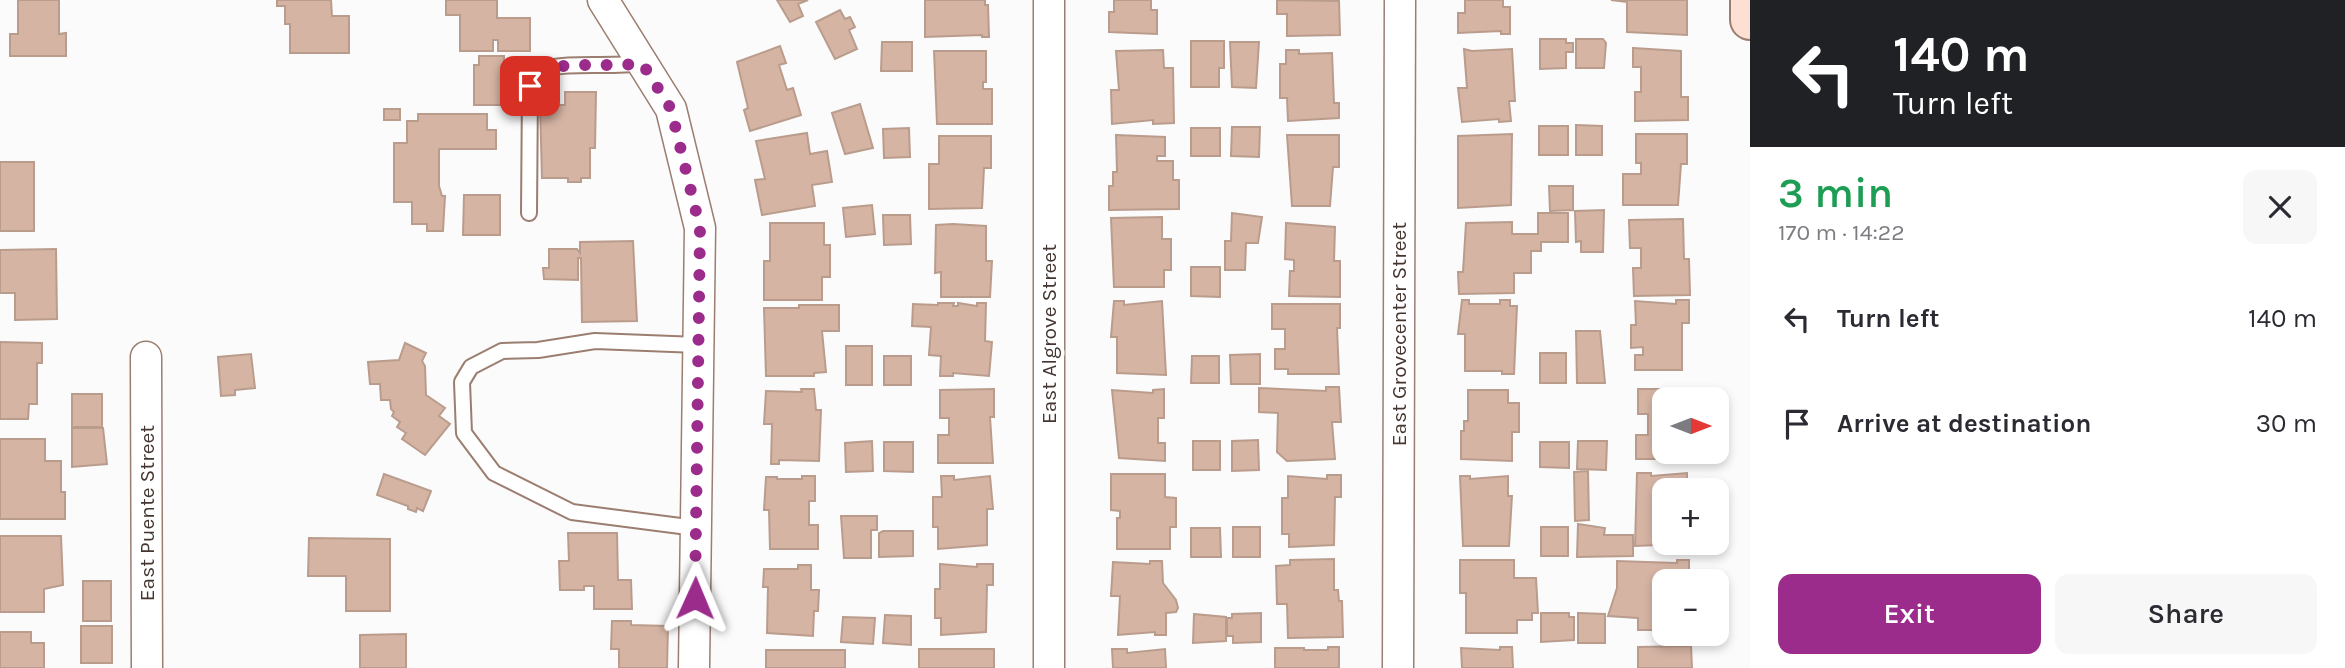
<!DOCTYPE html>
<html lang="en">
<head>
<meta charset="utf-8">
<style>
	body { margin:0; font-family:Karla,sans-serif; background:#f7f7f7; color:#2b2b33; height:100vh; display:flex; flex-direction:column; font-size:26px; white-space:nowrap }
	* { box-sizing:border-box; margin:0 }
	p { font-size:23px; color:#7c7c81 }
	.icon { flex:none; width:38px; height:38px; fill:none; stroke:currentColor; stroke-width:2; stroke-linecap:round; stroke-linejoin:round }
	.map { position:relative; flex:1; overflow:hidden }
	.details { display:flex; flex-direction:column; background:#fff; width:595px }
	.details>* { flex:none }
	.banner { background:#202124; color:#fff; overflow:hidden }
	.needle { width:46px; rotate:90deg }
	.buttons { position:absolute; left:1652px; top:387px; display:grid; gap:14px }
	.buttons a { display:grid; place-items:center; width:77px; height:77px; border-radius:14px; background:#fff; box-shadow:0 4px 10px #0003; font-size:35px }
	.pin { position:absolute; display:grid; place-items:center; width:60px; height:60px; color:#fff; margin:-30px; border-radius:14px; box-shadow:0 4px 10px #0006 }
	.me { position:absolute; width:77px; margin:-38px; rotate:1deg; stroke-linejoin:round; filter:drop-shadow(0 0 5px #0008) }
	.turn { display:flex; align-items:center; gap:24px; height:147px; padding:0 28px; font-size:32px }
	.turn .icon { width:91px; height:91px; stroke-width:2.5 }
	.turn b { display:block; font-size:49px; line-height:60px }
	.round { display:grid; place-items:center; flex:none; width:74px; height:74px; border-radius:14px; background:#f7f7f7 }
	.summary { display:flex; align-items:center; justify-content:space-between; height:119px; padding:0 28px }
	h1 { font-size:42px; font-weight:600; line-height:52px; color:#1e9e55 }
	.action { display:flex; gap:14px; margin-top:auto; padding:14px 28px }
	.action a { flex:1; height:80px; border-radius:14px; background:#9c2c8b; color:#fff; font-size:28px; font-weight:600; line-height:80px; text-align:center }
	.action a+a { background:#f7f7f7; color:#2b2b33 }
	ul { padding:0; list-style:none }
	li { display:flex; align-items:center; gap:21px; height:105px; padding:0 28px }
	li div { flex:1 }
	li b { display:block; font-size:26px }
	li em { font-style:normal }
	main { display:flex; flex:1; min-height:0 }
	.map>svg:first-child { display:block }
</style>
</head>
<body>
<main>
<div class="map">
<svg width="1750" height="668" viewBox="0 0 1750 668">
	<rect width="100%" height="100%" fill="#fbfbfb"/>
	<path fill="#d5b4a4" stroke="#ba9c8d" stroke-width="2" d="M18,0h41v34l7,-1v23h-56v-22h8z
		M277,0h54l1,16h17v37h-59v-29h-5v-18h-8z
		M446,0h51v18h33v33h-32v-11h-5v11h-33v-36h-14z
		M777,0h31l-10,4 5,12 -13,6z
		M925,0h60v5h3l1,32h-7v-2l-57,2z
		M1114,0h37v10h6v24l-48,-2v-20h5z
		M1277,0l62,1 1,34 -53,1v-22h-10z
		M1465,0h38v7h7v27h-9v-3l-43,2v-20h7z
		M1611,0h76v35l-60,-3v-30z
		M840,10l5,9 5,-2 5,10 -6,3 8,19 -22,10 -19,-37z
		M1540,39h26v4h7v9h-7v16l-26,1z
		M1576,39h27l3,4 -2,25h-28z
		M1191,41h33v27h-5v19h-28z
		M882,42h30v29h-31z
		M1230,42h29l-3,46 -24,-1z
		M780,46l6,17 -7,2 8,25 6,-2 8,27 -51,16 -6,-21 4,-2 -11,-46z
		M1633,48l48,3v46h7v23l-53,1v-29h6v-25h-8z
		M1464,49l8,2 40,-2 3,52h-6l2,20 -12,1v-3l-37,3 -4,-34h9z
		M1163,50l1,18h9l1,55 -21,1v-4l-41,4 -1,-34h8l-3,-39z
		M1286,50h13v4l33,-1 2,50h5v15l-51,3 -1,-23h-7v-34h6z
		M934,51h52v31h-3v7h9v35h-55z
		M479,56h25v9h5l1,40h-36v-40h5z
		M565,92h31l-1,56h-5v30h-9v4h-13v-4h-26l-2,-73h25z
		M860,104l13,44 -28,6 -13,-41z
		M384,109h16v11h-16z
		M418,114h69v16h9v19h-57v37l3,10h3l-2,35h-16v-7h-15v-22h-18v-59h13v-22h11z
		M1576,125l26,1v29h-26z
		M1539,126h29v29h-29z
		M1232,127h28l-1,30 -28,-1z
		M909,128l1,29 -26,1 -1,-29z
		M1191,128h29v28h-29z
		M807,133l3,21 17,-3 5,31 -20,3 3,21 -53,9 -7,-35 10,-1 -9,-38z
		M1512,134l-1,71 -53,3v-72z
		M1636,134h51v30h-6l-3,41h-55v-31h18v-11h-5z
		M1116,135l49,2v19h-8v5h16v19h6v29l-70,1v-24h4v-14h4z
		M1287,135h52v32h-6l-3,39h-38z
		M939,136h52v32h-7l-2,40 -53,1v-45h10z
		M0,162h34v69h-34z
		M1549,186h24v24l-23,1z
		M464,195h36v40h-37z
		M872,205l3,29 -29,3 -3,-29z
		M1604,210l-1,42h-22v-11l-5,1 -1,-31z
		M1232,213l30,4 -4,26h-12l-1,27h-20v-29h6z
		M1538,213h30v29h-27v9h-10v22h-17v20l-55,1 -1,-22h5l3,-49 46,-1v12h26z
		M883,215h27l1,29 -27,1z
		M1162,217v22h9v31h-7v17h-50l-3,-69z
		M1683,219l1,40h5l1,36 -56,1 -1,-28h8v-20h-11l-1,-28z
		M770,223h54v22h6v32h-8v23h-58v-39h6z
		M1286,223l49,4 -1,34h6v36l-51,-1 1,-25h4v-11l-9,-1z
		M953,224l33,2v35h6l-2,36h-49v-25l-6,1 1,-48z
		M633,241l4,80 -55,1 -1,-64h-3v22l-34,-1 -1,-11h6v-19h28l3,4v-11z
		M56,249l1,70 -42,1v-27h-15v-43z
		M1191,267h29v30l-29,-1z
		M1462,300h7v4h31v-4h10v6h7l-3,68h-12v-3h-37v-37h-7z
		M1676,300h13v23h-7v47h-47v-15h8v-8l-12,1v-23h5l-1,-24 41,3z
		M1114,301h10v4l38,-4 4,74 -49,-2v-36h-6z
		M938,303h16l-1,3h5v-3l19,3v-3h9l-1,38 7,1 -3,34 -36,-3v3h-13l1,-20 -12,-1 2,-28 -19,-1 1,-22 25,1z
		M1272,304h68v24h-3l2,46h-51v-5h-13v-20h10v-20h-13z
		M799,305h40v26h-17l4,41 -12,1v3h-48l-2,-68h35z
		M1576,331h24l5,52h-28z
		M0,342l42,1v20h-5v41h-8l-1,15h-28z
		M405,343l21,10 -4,8 3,5 1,29 19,13 -6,8 11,8 -25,31 -23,-16 4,-6 -9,-6 3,-5 -8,-6 2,-4 -3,-3 -1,-9h-9l-1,-16h-10l-2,-22 31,-2z
		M846,346h26v39h-26z
		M1540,353h26v30h-26z
		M251,354l4,34 -20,2v5l-14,1 -3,-39z
		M1260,354v30h-29l-1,-29z
		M884,356h27v29h-27z
		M1192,356h27v27h-28z
		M1326,387h13l2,35h-9l3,37 -48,2 -10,-9 1,-39 -19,-1v-24l67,3z
		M801,389h13l2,21h5l-2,51 -40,-1v4h-8l1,-40h-8l2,-33 36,1z
		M994,389v28h-4l3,46h-55v-28h11v-17h-9v-28z
		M1164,389v29h-6v25h7v18l-46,-3 -7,-68 41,3v-3z
		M1638,389h51v10h-25v53h23v7h-51v-24h12v-21h-10z
		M1468,390h40v13h11v29h-7v29l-51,-2v-28h3v-10h4z
		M72,394h30v33h-30z
		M72,428h31l4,36 -35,3z
		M0,439h45v22h16v31h4v27h-65z
		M1258,440l1,30 -27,1v-30z
		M872,441l1,30 -27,1 -1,-29z
		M1193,441h27v29h-27z
		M1578,441h29l-1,29 -29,-1z
		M884,442h29v30l-29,-1z
		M1540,442h29v26l-29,-1z
		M1588,471l1,49 -14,1 -1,-49z
		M1637,473h14v3l36,-3v17h-23v52l20,2 -49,2z
		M384,474l47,17 -8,20 -6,-3 -1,4 -8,-3v-3l-31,-11z
		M1111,474h54v23l11,1v29h-6v22h-53v-31h3v-7l-9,-1z
		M1327,475h14v22h-6l-1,48 -45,2v-13h-7v-36h6v-22l39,3z
		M802,476h13v25h-6v24h9v24h-48l-1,-39h-5l2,-33h11v2h25z
		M941,476h13v4l36,-4 3,33h-6v36l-49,4v-22h-5v-30h9z
		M1460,476h10v3l38,-3v20h4l-3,50h-46z
		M841,516h36v14h-6v28h-27z
		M1578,524l27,4 -1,7h29v21l-56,1z
		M1233,527h27v30h-27z
		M1541,527h27v29h-27z
		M1191,528h29l1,29h-30z
		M883,531h30v25l-34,1v-24z
		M568,533h49l1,47h13l1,29h-38v-23h-10v4h-24l-1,-29h10z
		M0,536h61l2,49 -19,4v23h-44z
		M309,538l81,1v72h-44v-35h-38z
		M1334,559v31h4l1,11h3l1,36 -55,1 -1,-34h-10l-1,-38 14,-1v-5z
		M1460,560h54v18h22l2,35h-6v7h-15v13h-51v-40h-6z
		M1677,560h12v21h-25v49h-26v-12l-30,-2 9,-28v-27l60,2z
		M1150,561h12l1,22 13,17 2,8 -2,4 -10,1v22h-11v-3l-37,3 2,-39h-9l2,-34 37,2z
		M940,564l37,3v-3h16v21h-6l-1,47 -45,3v-17h-6v-29h5z
		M798,565h13v25h8l-1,21h-4l-1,25 -46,-3 1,-46h-5l1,-18h34z
		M83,581h28v40h-28z
		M1261,613v29l-28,1v-7h-6v-18h5v-4z
		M1541,613h28v4h5v23l-33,2z
		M1578,613l27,1v29h-27z
		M1194,614l32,3v24l-33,2z
		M885,615l26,1v29l-28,-2z
		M843,617l32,1 -2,26 -32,-2z
		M612,621h19v4l37,1 -1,42h-48v-19h-8z
		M81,626h31v37h-31z
		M0,632h31v11h13v25h-44z
		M406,634v34h-46v-33z
		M1691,646l1,22h-54v-21z
		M1328,647h11v21h-64v-20h29v2h24z
		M1500,647h12l1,21h-51l-1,-20 39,2z
		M919,649h75v19h-75z
		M1112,649h15v4l38,-4 1,19h-53z
		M766,650h79v18h-79z"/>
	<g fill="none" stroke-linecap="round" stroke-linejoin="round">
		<defs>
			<path id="lane" d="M529,213l1,-127 9,-16c34,-9 68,-2 103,-7
				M696,528l-124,-16 -78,-39 -30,-40 -2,-51 9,-15 31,-16 36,-1 57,-9 103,4"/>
			<path id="street" d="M603,0l68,109 29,119 -6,440
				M1049,0v668
				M146,357l1,311
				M1398,668l2,-668"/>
			<path id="secondary" d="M1750,0v20"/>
		</defs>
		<use href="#lane" stroke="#9b7e70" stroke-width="18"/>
		<use href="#street" stroke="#9b7e70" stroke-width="33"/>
		<use href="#secondary" stroke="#9b7e70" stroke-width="42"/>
		<use href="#lane" stroke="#fff" stroke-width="14"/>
		<use href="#street" stroke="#fff" stroke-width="30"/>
		<use href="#secondary" stroke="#fedfd4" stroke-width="38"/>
	</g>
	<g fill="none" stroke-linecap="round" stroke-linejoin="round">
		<path stroke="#9c2c8b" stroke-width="12" stroke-dasharray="0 21.6" d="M530,86l9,-16c34,-9 68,-2 103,-7l29,46 29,119 -5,370"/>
	</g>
	<g text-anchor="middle" stroke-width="7" stroke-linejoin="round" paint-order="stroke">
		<g font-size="21" fill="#433630" stroke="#fff">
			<text transform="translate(1049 334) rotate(-90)" y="7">East Algrove Street</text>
			<text transform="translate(1399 334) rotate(-90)" y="7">East Grovecenter Street</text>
			<text transform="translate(147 513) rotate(-90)" y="7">East Puente Street</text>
		</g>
	</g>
</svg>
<div class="buttons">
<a><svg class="needle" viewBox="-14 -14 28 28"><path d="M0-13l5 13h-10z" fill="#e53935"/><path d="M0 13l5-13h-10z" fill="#7c7c81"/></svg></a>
<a>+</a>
<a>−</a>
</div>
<div class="pin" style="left:530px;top:86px;background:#d93025"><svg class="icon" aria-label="arrive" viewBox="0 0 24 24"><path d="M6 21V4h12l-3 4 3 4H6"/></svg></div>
<svg class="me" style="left:695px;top:598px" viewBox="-20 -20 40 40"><path d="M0-17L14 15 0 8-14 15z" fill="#9c2c8b" stroke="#fff" stroke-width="4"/></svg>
</div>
<section class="details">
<div class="banner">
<div class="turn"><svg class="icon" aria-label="left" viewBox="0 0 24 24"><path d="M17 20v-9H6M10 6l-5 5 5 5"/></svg><div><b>140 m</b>Turn left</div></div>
</div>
<div class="summary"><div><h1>3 min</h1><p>170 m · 14:22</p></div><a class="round"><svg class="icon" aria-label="close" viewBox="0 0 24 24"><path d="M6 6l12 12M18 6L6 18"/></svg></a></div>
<ul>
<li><svg class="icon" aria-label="left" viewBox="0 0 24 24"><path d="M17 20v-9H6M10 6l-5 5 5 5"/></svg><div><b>Turn left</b></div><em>140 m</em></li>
<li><svg class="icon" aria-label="arrive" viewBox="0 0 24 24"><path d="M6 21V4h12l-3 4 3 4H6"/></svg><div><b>Arrive at destination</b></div><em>30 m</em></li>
</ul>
<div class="action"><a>Exit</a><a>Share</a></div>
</section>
</main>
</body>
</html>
